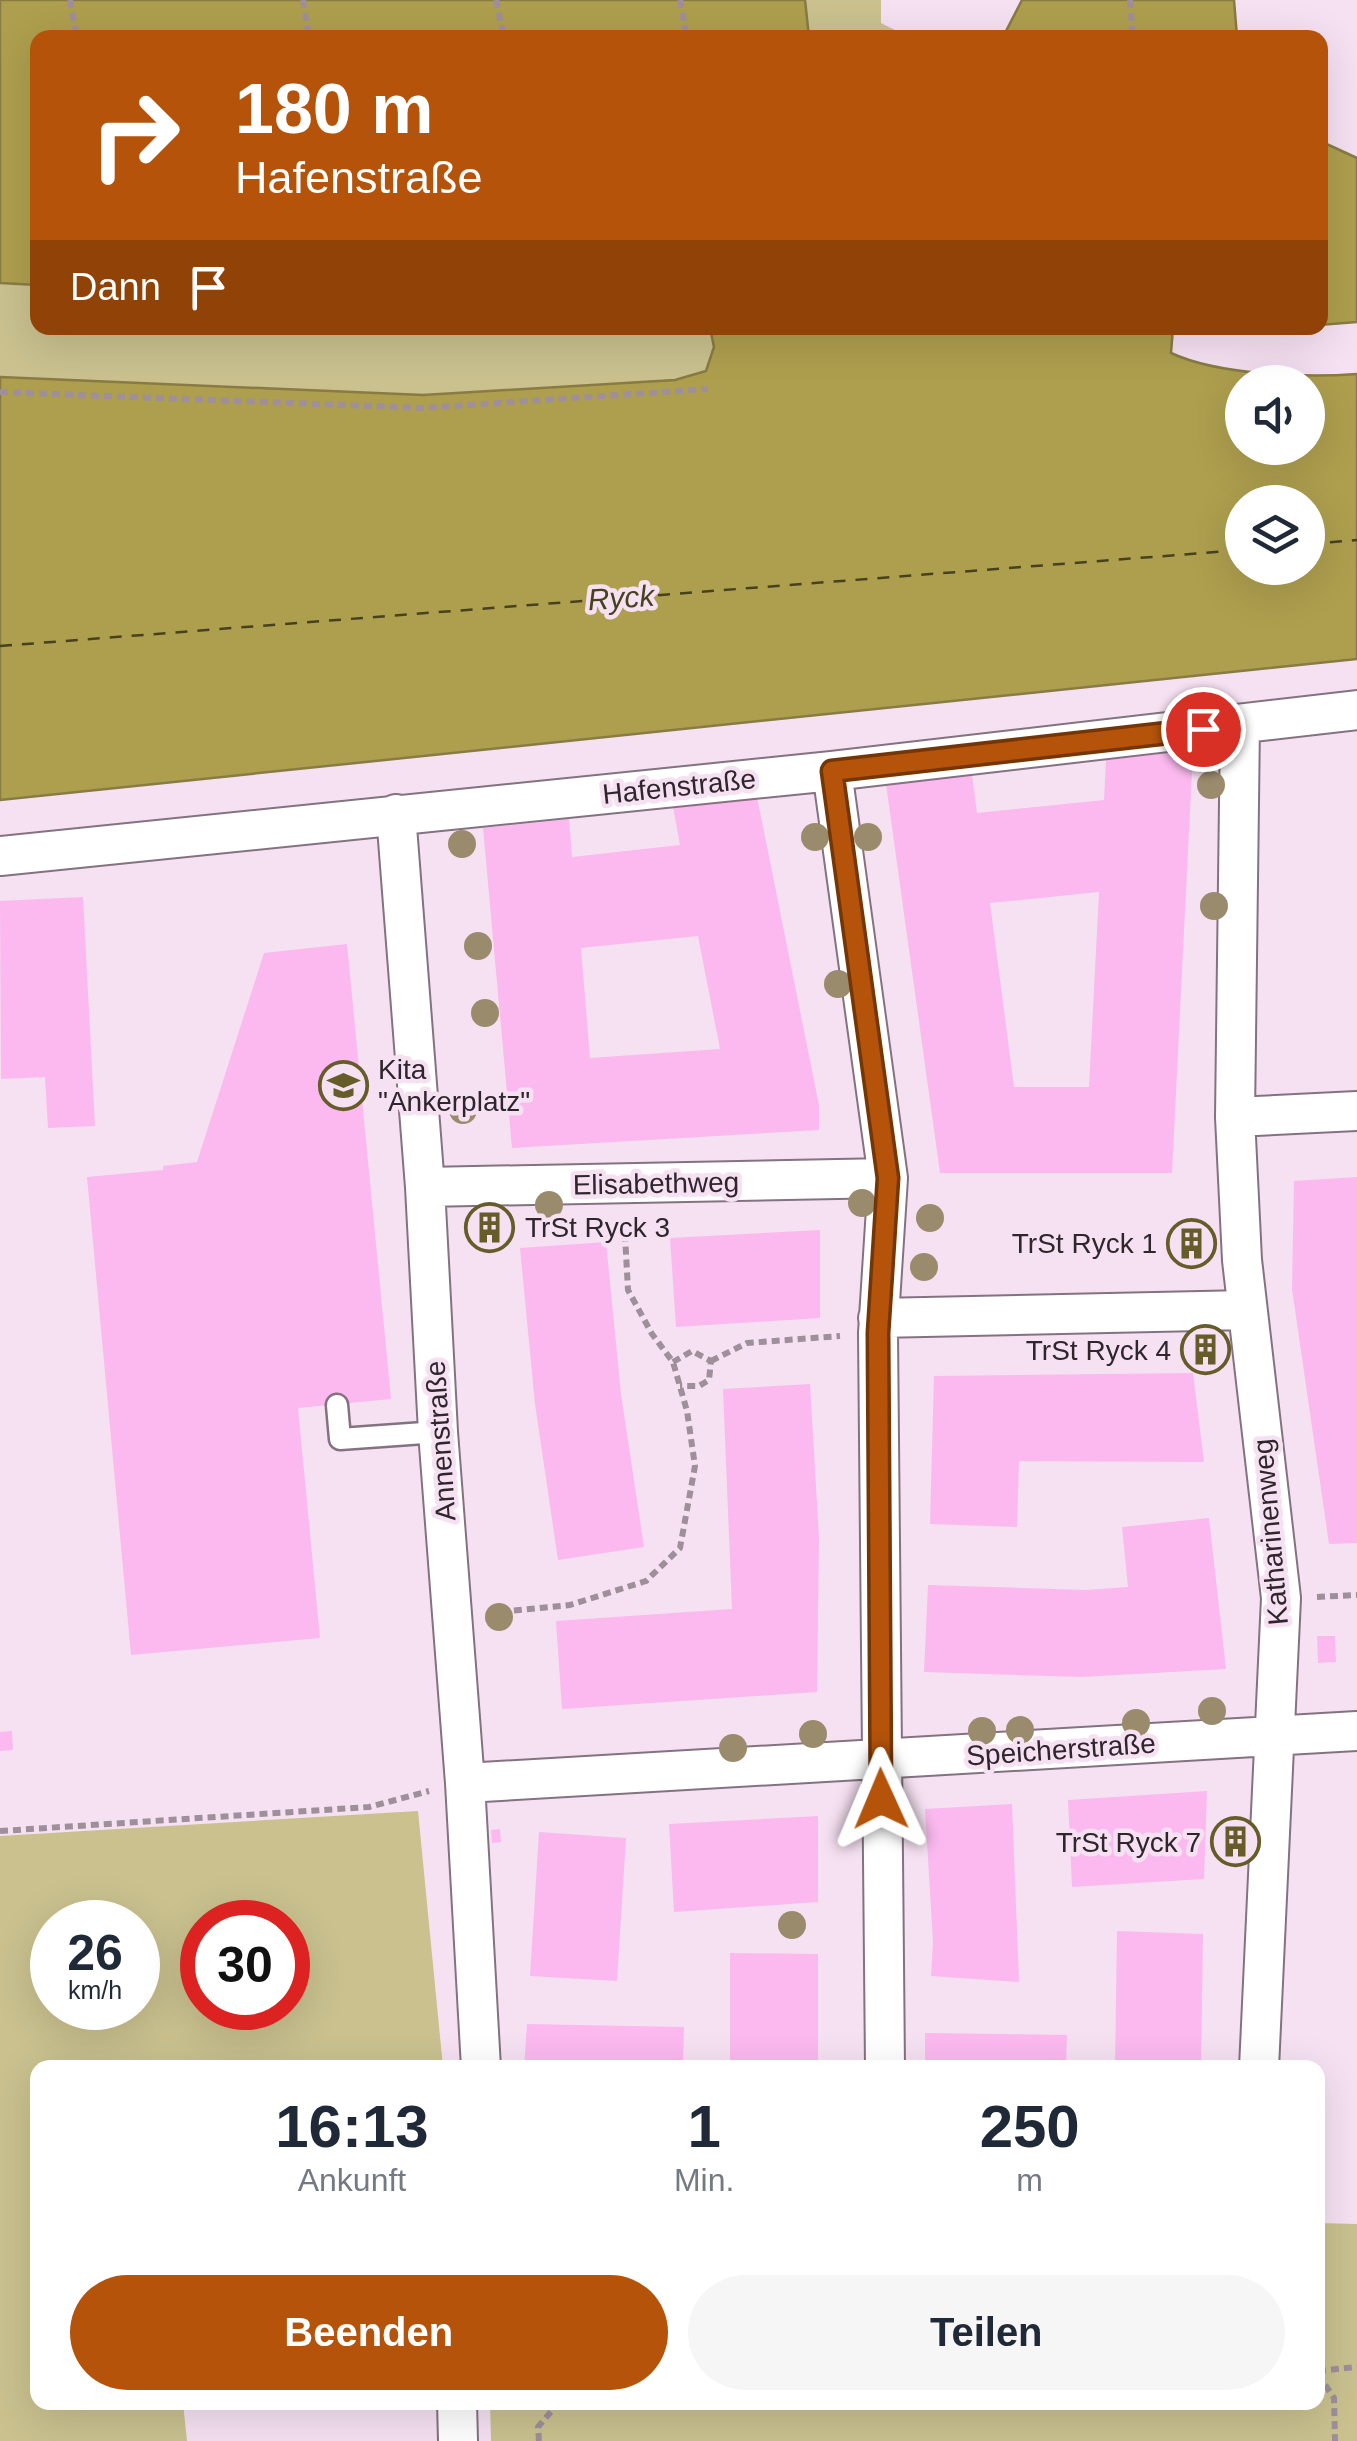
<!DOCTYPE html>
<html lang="de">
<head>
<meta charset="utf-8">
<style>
	body { margin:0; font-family:Arial,sans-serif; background:#f6f6f7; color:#1f2937; height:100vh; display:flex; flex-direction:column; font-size:38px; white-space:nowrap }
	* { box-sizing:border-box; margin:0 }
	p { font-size:32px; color:#747a83 }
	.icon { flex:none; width:55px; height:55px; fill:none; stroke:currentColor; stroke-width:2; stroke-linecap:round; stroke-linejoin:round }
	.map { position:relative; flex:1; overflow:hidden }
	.side { position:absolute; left:30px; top:2060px; width:1295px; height:350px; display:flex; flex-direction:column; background:#fff; border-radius:20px; box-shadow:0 10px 40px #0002 }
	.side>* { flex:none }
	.top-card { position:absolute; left:30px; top:30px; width:1298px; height:305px; border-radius:20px; box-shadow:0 10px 40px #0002; background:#b45309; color:#fff; overflow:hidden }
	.buttons { position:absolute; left:1225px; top:365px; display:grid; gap:20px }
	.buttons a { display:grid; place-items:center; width:100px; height:100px; border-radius:50%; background:#fff; box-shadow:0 10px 40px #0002; font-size:50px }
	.speed { position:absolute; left:30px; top:1900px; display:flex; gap:20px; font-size:50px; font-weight:700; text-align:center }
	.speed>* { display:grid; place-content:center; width:130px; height:130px; border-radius:50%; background:#fff; box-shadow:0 10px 40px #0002; line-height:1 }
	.speed small { font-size:25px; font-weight:400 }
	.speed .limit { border:15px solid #d22; background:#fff; color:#111 }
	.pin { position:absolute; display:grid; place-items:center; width:85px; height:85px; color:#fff; margin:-42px; border:5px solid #fff; border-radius:50%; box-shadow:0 2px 10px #0007 }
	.me { position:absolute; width:110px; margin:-55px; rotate:359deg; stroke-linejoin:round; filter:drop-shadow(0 0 8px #0008) }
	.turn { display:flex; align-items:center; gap:35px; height:210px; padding:0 40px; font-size:45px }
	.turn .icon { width:130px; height:130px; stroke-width:2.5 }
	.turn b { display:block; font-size:70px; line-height:85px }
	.then { display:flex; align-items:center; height:95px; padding:0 40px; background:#0003; gap:20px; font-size:38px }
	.eta { display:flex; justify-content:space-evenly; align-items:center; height:170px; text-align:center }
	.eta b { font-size:60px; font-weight:800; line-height:70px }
	.button { display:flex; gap:20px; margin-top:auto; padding:20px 40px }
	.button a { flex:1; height:115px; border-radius:60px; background:#b45309; color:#fff; font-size:40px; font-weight:800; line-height:115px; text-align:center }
	.button a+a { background:#f6f6f7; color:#1f2937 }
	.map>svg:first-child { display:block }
</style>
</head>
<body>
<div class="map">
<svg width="1357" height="2441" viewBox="0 0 1357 2441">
	<rect width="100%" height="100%" fill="#f6e1f2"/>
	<path fill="#cac18f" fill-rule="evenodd" d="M805,0h76v23l28,14h-100z
		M0,283l37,2 1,43h672l4,19 -8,24 -31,9 -252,15 -423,-18z
		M418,1811l25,256 -405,1v334l145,1 4,38h-187v-605zM52,1922h86v86h-86zM202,1922h86v86h-86z
		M1318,2223l39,1v217h-866l-1,-39h828z"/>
	<path fill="#ae9f4e" stroke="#887b44" stroke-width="2.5" fill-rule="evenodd" d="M0,0h805l4,37 -771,1 -1,247 -37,-2z
		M1022,0h212l3,37h-234z
		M1320,141l37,17v164l-37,3z
		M710,328h463l-2,25c47,22 135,25 186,21v285l-1357,141v-423l423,18 252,-15 31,-9 8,-24zM1308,382v66h-66v-66zM1308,502v66h-66v-66z"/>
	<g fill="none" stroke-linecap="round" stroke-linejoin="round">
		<path stroke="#48411e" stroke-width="2.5" stroke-dasharray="12 10" stroke-linecap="butt" d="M1308,544l49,-4
			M0,646l1242,-96"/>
	</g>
	<path fill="#fbb9ef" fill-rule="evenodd" d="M1193,750l-21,423h-232l-54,-389 86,-9 5,38 127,-13 2,-40zM1099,892l-10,195h-75l-24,-184z
		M757,797l62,308v25l-307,18 -29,-320 86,-9 3,38 108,-12 -7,-38zM698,936l22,113 -130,9 -9,-110z
		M83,897l12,229 -47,2 -3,-51 -44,2 -1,-178z
		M347,944l44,455 -93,9 22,230 -189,17 -44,-478 76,-7v-4l34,-4 67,-209z
		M1357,1177v366l-28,1 -37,-255 2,-108z
		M482,1222h16v9l-16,1z
		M820,1230v88l-144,9 -6,-89z
		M1195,1235l2,16h-8l-2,-15z
		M606,1242l15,152 23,153 -86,13 -23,-156 -15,-156z
		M1198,1345h15l1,9 -16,1z
		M1193,1373l11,89 -185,-1 -2,66 -87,-3 4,-148z
		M810,1384l9,154 -2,154 -255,17 -6,-88 176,-12 -9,-220z
		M1209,1518l17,151 -144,8 -158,-5 4,-87 157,5 43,-3 -6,-60z
		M1317,1636h18l1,26 -18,1z
		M12,1731l1,19 -13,1v-19z
		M1207,1791l-3,88 -132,8 -4,-87z
		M1012,1804l7,178 -88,-6 2,-34 -8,-133z
		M818,1816v86l-144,10 -5,-88z
		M500,1829l1,13 -9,1 -1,-13z
		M539,1832l87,6 -9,143 -87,-5z
		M1231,1835h9l1,14h-9z
		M1117,1931l86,3 -2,134h-86z
		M730,1953l88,1v114h-88z
		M527,2024l157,3 -1,41h-159z
		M925,2033l142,2 -1,33h-141z"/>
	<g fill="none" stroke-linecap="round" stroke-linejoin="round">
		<defs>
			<path id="lane" d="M337,1405l3,34 98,-7"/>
			<path id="street" d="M1240,724l-5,393 7,143 39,338 -22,470
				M832,771l56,407 -10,155 7,735
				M396,814l29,373 13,245 27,351 16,285
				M0,856l832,-85 525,-61
				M1235,1117l122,-6
				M425,1187l463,-9
				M878,1318l369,-8
				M465,1783l892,-52
				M457,2402l1,39"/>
		</defs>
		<use href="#lane" stroke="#847281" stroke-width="25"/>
		<use href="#street" stroke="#847281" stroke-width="42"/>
		<path stroke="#9e8f9b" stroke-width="6" stroke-dasharray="8 5" stroke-linecap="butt" d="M70,0l7,38
			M303,0l6,38
			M496,0l8,38
			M680,0l7,38
			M1130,0l3,38
			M0,392l423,16 285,-19
			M711,1361l36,-18 93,-7
			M673,1362l19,-11 19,10 -2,19 -10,6h-19
			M1317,1597l40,-2
			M488,1613l82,-8 76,-24 34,-33 15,-82 -8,-55 -14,-49 -21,-28 -24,-44 -4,-73
			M0,1831l369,-24 60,-16
			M1318,2371l39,-4
			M1318,2374l16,24 1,43
			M539,2441l-1,-14 21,-25"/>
		<use href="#lane" stroke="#fff" stroke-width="20"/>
		<use href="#street" stroke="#fff" stroke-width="38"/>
	</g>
	<g fill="#9b8b6d">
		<circle cx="1211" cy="785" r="14"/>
		<circle cx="815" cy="837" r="14"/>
		<circle cx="868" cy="837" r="14"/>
		<circle cx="462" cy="844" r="14"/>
		<circle cx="1214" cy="906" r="14"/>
		<circle cx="478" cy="946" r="14"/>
		<circle cx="838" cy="984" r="14"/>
		<circle cx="485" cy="1013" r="14"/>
		<circle cx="463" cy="1110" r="14"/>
		<circle cx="862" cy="1203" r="14"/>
		<circle cx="549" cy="1205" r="14"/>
		<circle cx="930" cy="1218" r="14"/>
		<circle cx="924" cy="1267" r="14"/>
		<circle cx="499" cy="1617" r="14"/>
		<circle cx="1212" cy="1711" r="14"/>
		<circle cx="1136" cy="1723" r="14"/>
		<circle cx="1020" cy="1730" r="14"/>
		<circle cx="982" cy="1731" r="14"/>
		<circle cx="813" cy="1734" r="14"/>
		<circle cx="733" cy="1748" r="14"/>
		<circle cx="792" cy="1925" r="14"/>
	</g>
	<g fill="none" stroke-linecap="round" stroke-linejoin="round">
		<defs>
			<path id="route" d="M881,1799l-3,-466 10,-155 -56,-407 371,-42"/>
		</defs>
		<use href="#route" stroke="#753606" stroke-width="25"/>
		<use href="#route" stroke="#b45309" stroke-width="18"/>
	</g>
	<defs>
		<symbol id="school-ring" viewBox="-11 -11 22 22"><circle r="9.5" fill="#f6e1f2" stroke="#665c29" stroke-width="1.5"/><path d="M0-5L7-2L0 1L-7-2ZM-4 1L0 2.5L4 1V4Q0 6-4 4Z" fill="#665c29"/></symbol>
		<symbol id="building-ring" viewBox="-11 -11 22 22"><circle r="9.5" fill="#f6e1f2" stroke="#665c29" stroke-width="1.5"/><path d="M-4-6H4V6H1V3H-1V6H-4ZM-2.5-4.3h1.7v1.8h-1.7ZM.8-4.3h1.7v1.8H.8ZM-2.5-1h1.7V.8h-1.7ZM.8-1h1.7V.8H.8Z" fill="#665c29"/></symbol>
	</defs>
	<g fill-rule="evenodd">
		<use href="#school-ring" x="316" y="1058" width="55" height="55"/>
		<use href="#building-ring" x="462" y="1200" width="55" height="55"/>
		<use href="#building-ring" x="1164" y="1216" width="55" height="55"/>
		<use href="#building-ring" x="1178" y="1322" width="55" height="55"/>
		<use href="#building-ring" x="1208" y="1814" width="55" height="55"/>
	</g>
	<g text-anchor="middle" stroke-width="9" stroke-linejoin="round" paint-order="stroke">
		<g font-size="28" fill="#2e262c" stroke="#f6e1f2">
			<text transform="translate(679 786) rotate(-6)" y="10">Hafenstraße</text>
			<text transform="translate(656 1183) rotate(-1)" y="10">Elisabethweg</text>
			<text transform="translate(440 1441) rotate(-94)" y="10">Annenstraße</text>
			<text transform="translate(1270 1532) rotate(-95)" y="10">Katharinenweg</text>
			<text transform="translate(1061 1749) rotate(-4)" y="10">Speicherstraße</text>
		</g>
		<g font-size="28" fill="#2e262c" stroke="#f6e1f2" text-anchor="end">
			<text x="378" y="1079" text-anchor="start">Kita<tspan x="378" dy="32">"Ankerplatz"</tspan></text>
			<text x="525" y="1237" text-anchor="start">TrSt Ryck 3</text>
			<text x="1157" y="1253">TrSt Ryck 1</text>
			<text x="1171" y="1360">TrSt Ryck 4</text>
			<text x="1201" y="1852">TrSt Ryck 7</text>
		</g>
		<g font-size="30" font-style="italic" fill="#48411e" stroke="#f6e1f2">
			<text transform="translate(621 598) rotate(-4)" y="10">Ryck</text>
		</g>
	</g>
</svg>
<div class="buttons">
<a><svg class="icon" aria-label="sound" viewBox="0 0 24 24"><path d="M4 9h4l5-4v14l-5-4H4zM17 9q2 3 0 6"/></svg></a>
<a><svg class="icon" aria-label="layers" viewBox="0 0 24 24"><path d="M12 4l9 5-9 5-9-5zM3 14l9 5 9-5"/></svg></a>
</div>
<div class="speed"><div>26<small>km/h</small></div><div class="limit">30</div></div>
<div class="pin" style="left:1203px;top:729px;background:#d93025"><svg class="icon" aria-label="arrive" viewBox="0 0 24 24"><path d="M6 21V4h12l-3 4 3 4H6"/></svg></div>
<svg class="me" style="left:881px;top:1799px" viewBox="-20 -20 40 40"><path d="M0-17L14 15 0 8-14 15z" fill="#b45309" stroke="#fff" stroke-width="4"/></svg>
<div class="top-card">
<div class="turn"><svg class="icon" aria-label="right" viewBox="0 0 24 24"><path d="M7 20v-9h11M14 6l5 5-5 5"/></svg><div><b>180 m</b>Hafenstraße</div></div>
<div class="then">Dann<svg class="icon" aria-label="arrive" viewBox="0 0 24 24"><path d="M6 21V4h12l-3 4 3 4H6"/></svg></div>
</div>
<section class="side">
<div class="eta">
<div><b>16:13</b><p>Ankunft</p></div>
<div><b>1</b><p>Min.</p></div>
<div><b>250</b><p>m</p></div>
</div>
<div class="button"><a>Beenden</a><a>Teilen</a></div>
</section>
</div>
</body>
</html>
